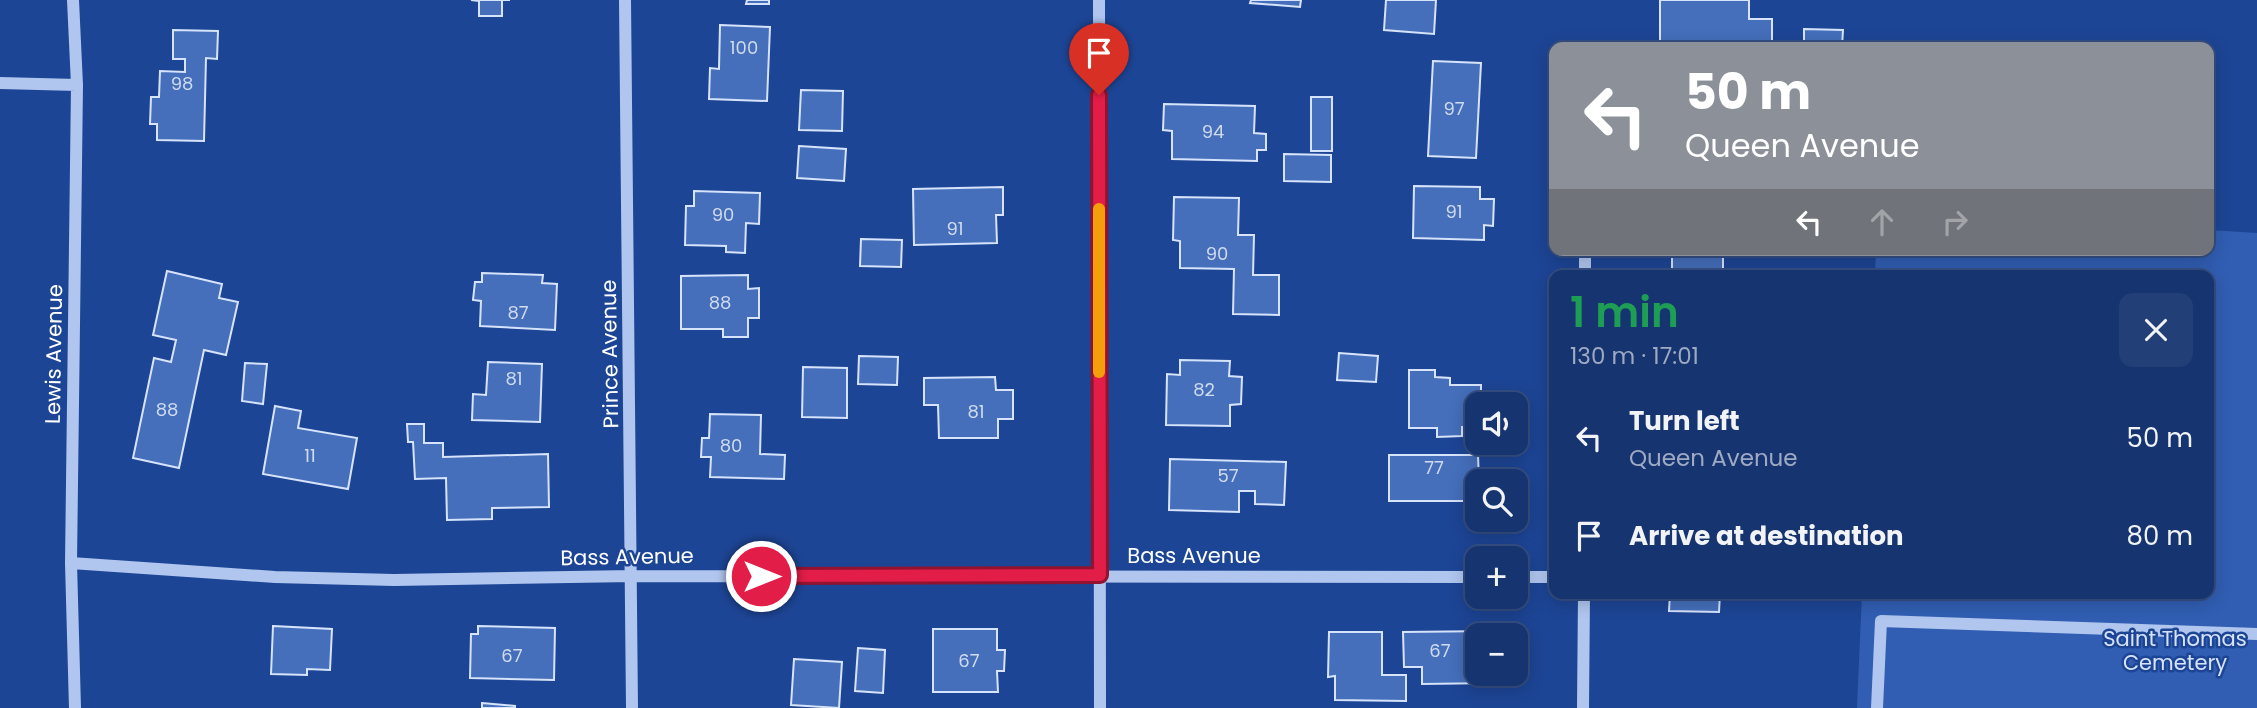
<!DOCTYPE html>
<html lang="en">
<head>
<meta charset="utf-8">
<style>
	body { margin:0; font-family:Poppins,sans-serif; background:#233f78; color:#f1f3f6; height:100vh; display:flex; flex-direction:column; font-size:26px; white-space:nowrap }
	* { box-sizing:border-box; margin:0 }
	p { font-size:23px; color:#9eaac3 }
	.icon { flex:none; width:38px; height:38px; fill:none; stroke:currentColor; stroke-width:2; stroke-linecap:round; stroke-linejoin:round }
	.map { position:relative; flex:1; overflow:hidden }
	.drawer { position:absolute; left:1549px; top:270px; width:665px; height:329px; display:flex; flex-direction:column; background:#163470; border-radius:14px; box-shadow:0 4px 18px #0003,0 0 0 2px #354f83 }
	.drawer>* { flex:none }
	.hud { position:absolute; left:1549px; top:42px; width:665px; height:214px; border-radius:14px; box-shadow:0 4px 18px #0003,0 0 0 2px #354f83; background:#8c9099; color:#fff; overflow:hidden }
	.tools { position:absolute; left:1465px; top:392px; display:grid; gap:14px }
	.tools a { display:grid; place-items:center; width:63px; height:63px; border-radius:14px; background:#163470; box-shadow:0 4px 18px #0003,0 0 0 2px #354f83; font-size:35px }
	.pin { position:absolute; display:grid; place-items:center; width:60px; height:60px; color:#fff; margin:-72px -30px; border-radius:50% 50% 50% 0; rotate:-45deg; box-shadow:0 0 7px #0007 }
	.pin .icon { rotate:45deg }
	.me { position:absolute; width:77px; margin:-38px; rotate:90deg; stroke-linejoin:round; filter:drop-shadow(0 0 5px #0008) }
	.turn { display:flex; align-items:center; gap:24px; height:147px; padding:0 21px; font-size:32px }
	.turn .icon { width:91px; height:91px; stroke-width:2.5 }
	.turn b { display:block; font-size:49px; line-height:60px }
	.lanes { display:flex; align-items:center; height:66px; padding:0 21px; background:#0003; justify-content:center; gap:35px; direction:ltr }
	.lanes .off { opacity:.35 }
	.round { display:grid; place-items:center; flex:none; width:74px; height:74px; border-radius:14px; background:#233f78 }
	.summary { display:flex; align-items:center; justify-content:space-between; height:119px; padding:0 21px }
	h1 { font-size:42px; font-weight:600; line-height:52px; color:#1e9e55 }
	ul { padding:0; list-style:none }
	li { display:flex; align-items:center; gap:21px; height:98px; padding:0 21px }
	li div { flex:1 }
	li b { display:block; font-size:26px }
	li em { font-style:normal }
	.map>svg:first-child { display:block }
</style>
</head>
<body>
<div class="map">
<svg width="2257" height="708" viewBox="0 0 2257 708">
	<rect width="100%" height="100%" fill="#1d4595"/>
	<path fill="#315eb3" d="M2209,230l48,3v475h-400l5,-115h346v-318h-333l1,-25h332z"/>
	<path fill="#456fbb" stroke="#d6e3fb" stroke-width="2" d="M471,0h39h-8v16h-23v-15z
		M747,0h22v4h-23z
		M1251,0h50l-1,7 -50,-4z
		M1386,0h50l-2,34 -50,-4z
		M1660,0h89v19h23v28h-112z
		M720,25l50,2 -3,74 -58,-2 1,-31 9,1z
		M1804,29l39,1 -1,17h-38z
		M173,30l45,1 -1,28 -11,-1 -2,83 -47,-1v-16h-7l1,-27h8l1,-26 25,1v-13h-12z
		M1433,61l48,2 -5,95 -48,-2z
		M801,90l42,1 -1,40 -43,-1z
		M1311,97h21v54h-21z
		M1164,104l91,2 -1,27 12,1v16h-9v11l-85,-2v-28l-9,-1z
		M799,146l47,3 -2,32 -47,-3z
		M1284,154l47,1v27l-47,-1z
		M1414,186l66,1v12h14l-1,27 -9,-1v15l-71,-2z
		M1003,187v28h-7l1,28 -83,2 -1,-56z
		M694,191l66,2 -1,31 -13,-1 -1,30 -19,-1v-6l-41,-1 1,-39h8z
		M1174,197l65,1 -1,37h16l-1,40h26v40l-46,-1 1,-45 -54,-1v-27l-7,-1z
		M861,239l41,1 -1,27 -41,-1z
		M1672,250h51v25h-51z
		M167,271l55,13 -3,14 19,4 -12,53 -22,-5 -25,118 -46,-10 21,-100 17,4 5,-22 -23,-5z
		M482,273l61,2 -1,8 15,1 -2,46 -75,-4 1,-25 -8,-1 2,-18h7z
		M748,275v14l11,-1v30h-11v19h-25v-8h-42v-53z
		M1339,353l39,3 -2,26 -39,-2z
		M859,356l39,1 -1,28 -39,-1z
		M1180,360l50,1 -1,15 13,1 -1,27 -11,1v21l-64,-1 1,-51 13,1z
		M488,362l54,2 -2,58 -68,-2 1,-26 13,1z
		M245,363l22,1 -4,40 -21,-3z
		M803,367l44,1v50l-45,-1z
		M1409,370h26v7l15,1v7h31v19h-4v23h-15v9l-25,1v-9h-28z
		M995,377l1,13h17v29h-15v19h-59l-1,-33h-14v-27z
		M275,406l26,5 -3,17 59,10 -9,51 -85,-15z
		M710,414l51,1 -1,39 25,1 -1,24 -74,-2 1,-20h-10l1,-19h7z
		M407,424h17v19h19v14l105,-3 1,53 -57,1v11l-45,1 -1,-42 -31,1 -2,-37h-5z
		M1389,455h89l1,26 -2,3h-12v17h-76z
		M1170,459l116,3 -2,43 -29,-1v-13h-16v21l-70,-2z
		M1670,593h50l-1,19 -50,-1z
		M273,626l59,3 -2,41 -23,-1v6l-36,-1z
		M478,626l77,2 -1,52 -84,-2 1,-44h7z
		M933,629h64v21h8l-1,21h-7l1,21h-65z
		M1492,631v4h-15v39h29v2h-11v7l-73,1v-17h-18l-1,-35z
		M1329,632h53v43h24v26l-71,-1v-24l-7,1z
		M858,648l27,2 -2,43 -28,-2z
		M794,659l48,3 -3,46 -48,-3z
		M482,703l33,3v2h-33z"/>
	<g fill="none" stroke-linecap="round" stroke-linejoin="round">
		<path stroke="#b0c6ef" stroke-width="12" d="M73,0l4,85 -6,478 4,145
			M625,0l7,708
			M1099,0l1,708
			M0,83l77,2
			M1585,275v-25
			M71,563l204,14 119,3 238,-4 845,1
			M1516,577h38
			M1583,708l1,-115
			M1877,708l4,-87 376,13"/>
	</g>
	<g fill="none" stroke-linecap="round" stroke-linejoin="round">
		<defs>
			<path id="route" d="M761,576l339,-1 -1,-480"/>
		</defs>
		<use href="#route" stroke="#92132f" stroke-width="18"/>
		<use href="#route" stroke="#e11d48" stroke-width="12"/>
		<path stroke="#f59e0b" stroke-width="12" d="M1099,372v-163"/>
	</g>
	<g text-anchor="middle" stroke-width="5" stroke-linejoin="round" paint-order="stroke">
		<g font-size="18" fill="#d0dbee">
			<text x="744" y="54">100</text>
			<text x="182" y="90">98</text>
			<text x="1454" y="115">97</text>
			<text x="1213" y="138">94</text>
			<text x="1454" y="218">91</text>
			<text x="723" y="221">90</text>
			<text x="955" y="235">91</text>
			<text x="1217" y="260">90</text>
			<text x="720" y="309">88</text>
			<text x="518" y="319">87</text>
			<text x="514" y="385">81</text>
			<text x="1204" y="396">82</text>
			<text x="167" y="416">88</text>
			<text x="976" y="418">81</text>
			<text x="731" y="452">80</text>
			<text x="310" y="462">11</text>
			<text x="1434" y="474">77</text>
			<text x="1228" y="482">57</text>
			<text x="1440" y="657">67</text>
			<text x="512" y="662">67</text>
			<text x="969" y="667">67</text>
		</g>
		<g font-size="21" fill="#fff" stroke="#1d4595">
			<text transform="translate(54 354) rotate(-89)" y="7">Lewis Avenue</text>
			<text transform="translate(610 354) rotate(-91)" y="7">Prince Avenue</text>
			<text x="1194" y="563">Bass Avenue</text>
			<text transform="translate(627 557) rotate(-1)" y="7">Bass Avenue</text>
		</g>
		<g font-size="21" fill="#d6e3fb" stroke="#1d4595">
			<text x="2175" y="646">Saint Thomas<tspan x="2175" dy="24">Cemetery</tspan></text>
		</g>
	</g>
</svg>
<div class="tools">
<a><svg class="icon" aria-label="sound" viewBox="0 0 24 24"><path d="M4 9h4l5-4v14l-5-4H4zM17 9q2 3 0 6"/></svg></a>
<a><svg class="icon" aria-label="search" viewBox="0 0 24 24"><circle cx="10" cy="10" r="6"/><path d="M15 15l6 6"/></svg></a>
<a>+</a>
<a>−</a>
</div>
<div class="pin" style="left:1099px;top:95px;background:#d93025"><svg class="icon" aria-label="arrive" viewBox="0 0 24 24"><path d="M6 21V4h12l-3 4 3 4H6"/></svg></div>
<svg class="me" style="left:761px;top:576px" viewBox="-20 -20 40 40"><circle r="17" fill="#e11d48" stroke="#fff" stroke-width="3"/><path d="M0-11L8 9 0 5-8 9z" fill="#fff"/></svg>
<div class="hud">
<div class="turn"><svg class="icon" aria-label="left" viewBox="0 0 24 24"><path d="M17 20v-9H6M10 6l-5 5 5 5"/></svg><div><b>50 m</b>Queen Avenue</div></div>
<div class="lanes"><svg class="icon" aria-label="left" viewBox="0 0 24 24"><path d="M17 20v-9H6M10 6l-5 5 5 5"/></svg><svg class="icon off" aria-label="ahead" viewBox="0 0 24 24"><path d="M12 20V5M6 11l6-6 6 6"/></svg><svg class="icon off" aria-label="right" viewBox="0 0 24 24"><path d="M7 20v-9h11M14 6l5 5-5 5"/></svg></div>
</div>
<section class="drawer">
<div class="summary"><div><h1>1 min</h1><p>130 m · 17:01</p></div><a class="round"><svg class="icon" aria-label="close" viewBox="0 0 24 24"><path d="M6 6l12 12M18 6L6 18"/></svg></a></div>
<ul>
<li><svg class="icon" aria-label="left" viewBox="0 0 24 24"><path d="M17 20v-9H6M10 6l-5 5 5 5"/></svg><div><b>Turn left</b><p>Queen Avenue</p></div><em>50 m</em></li>
<li><svg class="icon" aria-label="arrive" viewBox="0 0 24 24"><path d="M6 21V4h12l-3 4 3 4H6"/></svg><div><b>Arrive at destination</b></div><em>80 m</em></li>
</ul>
</section>
</div>
</body>
</html>
